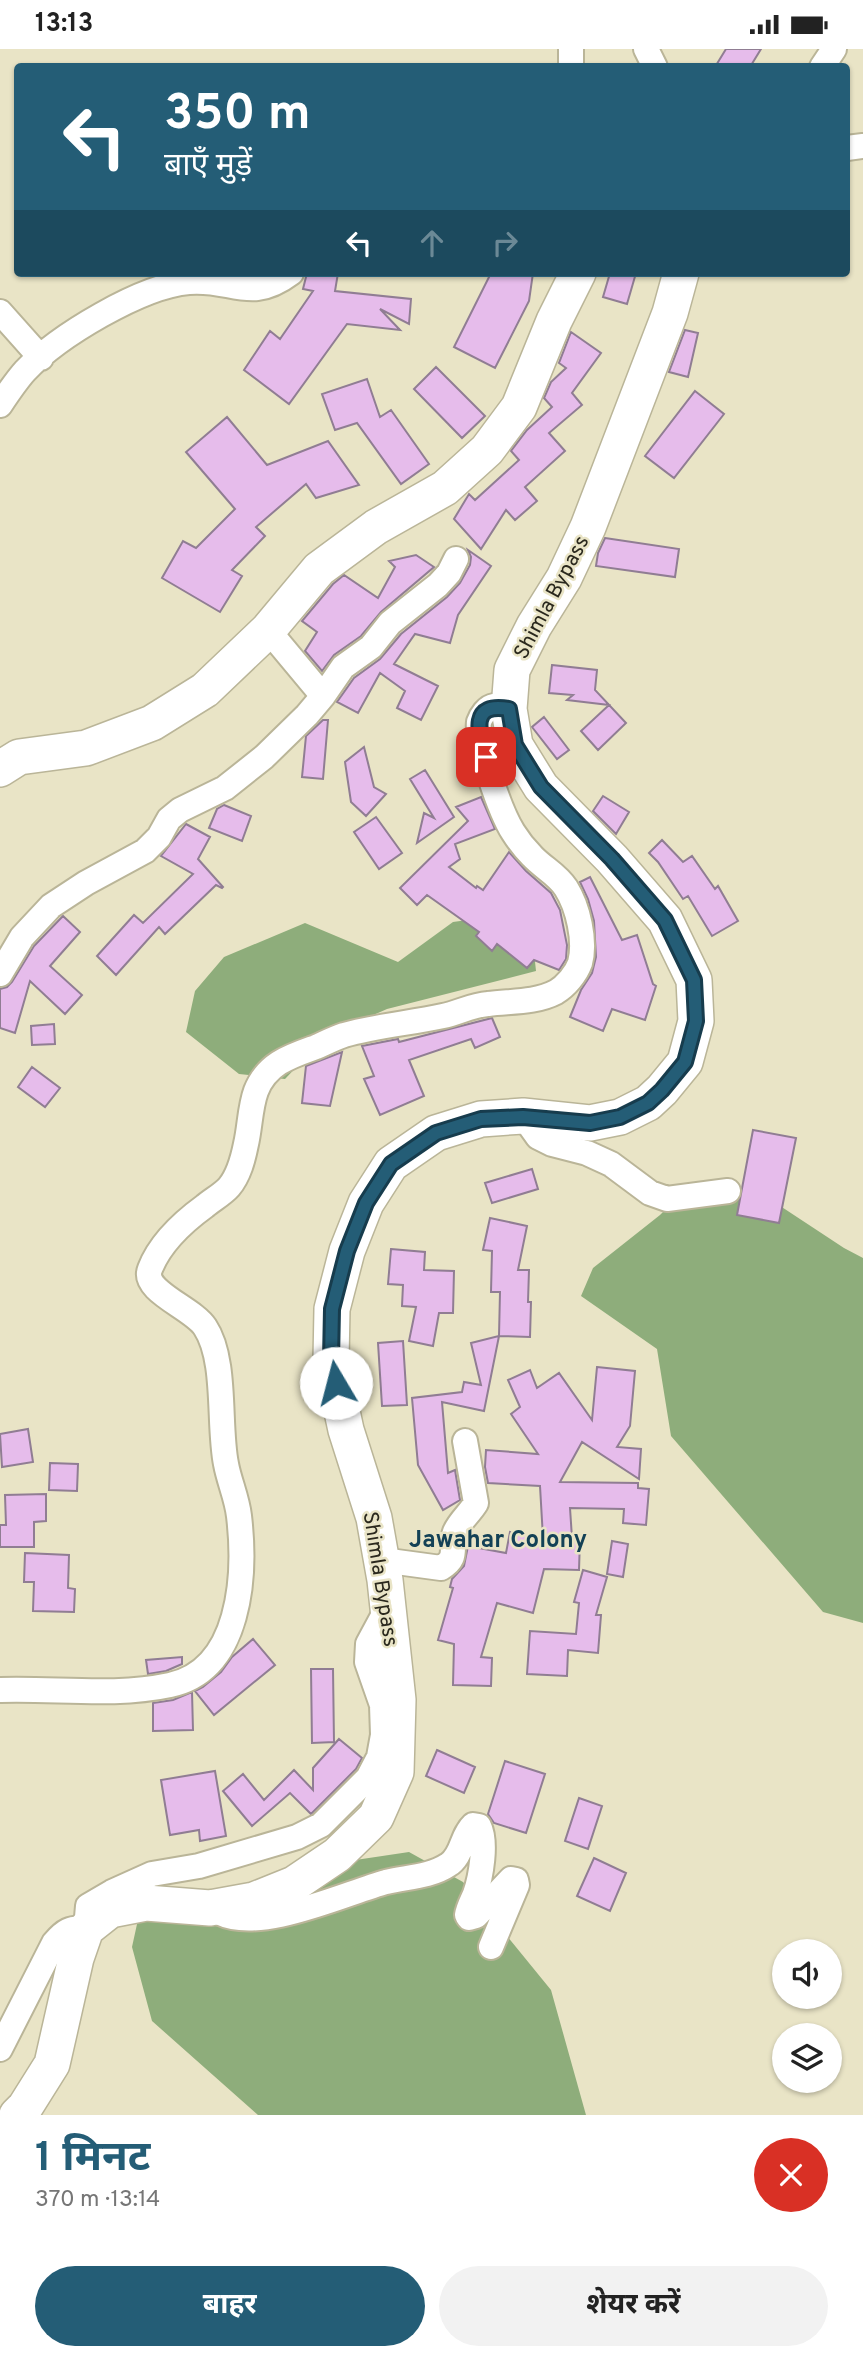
<!DOCTYPE html>
<html lang="hi">
<head>
<meta charset="utf-8">
<style>
	body { margin:0; font-family:Overpass,"Noto Sans Devanagari",sans-serif; background:#f2f2f2; color:#222; height:100vh; display:flex; flex-direction:column; font-size:26px; white-space:nowrap }
	* { box-sizing:border-box; margin:0 }
	p { font-size:23px; color:#767676 }
	.icon { flex:none; width:38px; height:38px; fill:none; stroke:currentColor; stroke-width:2; stroke-linecap:round; stroke-linejoin:round }
	.map { position:relative; height:2066px; overflow:hidden }
	.details { display:flex; flex-direction:column; background:#fff; flex:1 }
	.details>* { flex:none }
	.top-card { position:absolute; left:14px; top:14px; width:836px; height:214px; border-radius:7px; box-shadow:0 2px 5px #0004; background:#245d76; color:#fff; overflow:hidden }
	.fabs { position:absolute; left:772px; top:1890px; display:grid; gap:14px }
	.fabs a { display:grid; place-items:center; width:70px; height:70px; border-radius:50%; background:#fff; box-shadow:0 2px 5px #0004; font-size:35px }
	.pin { position:absolute; display:grid; place-items:center; width:60px; height:60px; color:#fff; margin:-30px; border-radius:14px; box-shadow:0 4px 10px #0006 }
	.me { position:absolute; width:77px; margin:-38px; rotate:352deg; stroke-linejoin:round; filter:drop-shadow(0 0 5px #0008) }
	.turn { display:flex; align-items:center; gap:24px; height:147px; padding:0 35px; font-size:32px }
	.turn .icon { width:91px; height:91px; stroke-width:2.5 }
	.turn b { display:block; font-size:49px; line-height:60px }
	.lanes { display:flex; align-items:center; height:66px; padding:0 35px; background:#0003; justify-content:center; gap:35px; direction:ltr }
	.lanes .off { opacity:.35 }
	.round { display:grid; place-items:center; flex:none; width:74px; height:74px; border-radius:37px; background:#f2f2f2 }
	.head { display:flex; align-items:center; justify-content:space-between; height:119px; padding:0 35px }
	h1 { font-size:42px; font-weight:700; line-height:52px; color:#245d76 }
	.cta { display:flex; gap:14px; margin-top:auto; padding:14px 35px }
	.cta a { flex:1; height:80px; border-radius:42px; background:#245d76; color:#fff; font-size:28px; font-weight:700; line-height:80px; text-align:center }
	.cta a+a { background:#f2f2f2; color:#222 }
	.status { display:flex; justify-content:space-between; align-items:center; height:49px; padding:0 35px; background:#fff; direction:ltr }
	.status svg { height:19px; fill:currentColor }
	.map>svg:first-child { display:block }
</style>
</head>
<body>
<div class="status"><b>13:13</b><svg viewBox="0 0 49 12"><path d="M0 12V9h3v3zM5 12V6h3v6zM10 12V3h3v9zM15 12V0h3v12zM26 1h20v11H26zM47 4h2v5h-2z"/></svg></div>
<div class="map">
<svg width="863" height="2066" viewBox="0 0 863 2066">
	<rect width="100%" height="100%" fill="#e9e4c6"/>
	<path fill="#8ead7b" d="M496,867l37,27 3,28 -149,38 -61,27 -41,43 -46,-5 -53,-42 9,-41 29,-34 81,-34 93,39 55,-40z
		M690,1136l69,7 85,56 19,10v365l-40,-11 -152,-176 -14,-87 -76,-53 12,-28 67,-53z
		M409,1803l54,30 88,108 35,125h-328l-106,-94 -20,-74 7,-32 183,-50z"/>
	<path fill="#e6bceb" stroke="#907d93" stroke-width="2" d="M726,0h35l-11,18h-35z
		M307,224h31l-3,18 76,8 -2,25 -29,-15 20,21 -53,-6 -58,80 -45,-34 26,-39 10,8 33,-48 -10,-2z
		M491,224h42l-4,28 -34,67 -41,-21z
		M610,224h26l-9,31 -24,-7z
		M685,281l13,3 -10,44 -19,-5z
		M571,283l30,21 -29,40 10,12 -33,28 16,18 -40,36 12,14 -22,19 -9,-10 -25,39 -27,-30 15,-25 6,6 44,-40 -8,-9 16,-21 25,-23 -8,-9 7,-16 15,-14 -7,-5z
		M436,318l49,49 -23,22 -48,-49z
		M367,330l13,38 11,-7 38,54 -28,20 -44,-61 -22,7 -13,-36z
		M695,342l29,23 -50,64 -29,-22z
		M227,368l40,48 61,-24 31,44 -43,13 -10,-14 -50,43 9,9 -33,34 10,6 -22,36 -58,-34 21,-37 13,7 39,-39 -49,-57z
		M605,489l74,11 -4,28 -79,-11 2,-13z
		M468,501l23,16 -33,49 -8,28 -35,-9 -21,30 44,22 -17,34 -24,-12 8,-17 -25,-18 -22,40 -21,-11 17,-24 26,-19 21,-25 46,-37 13,-14 10,-18 1,-8z
		M416,506l18,12 -53,45 -20,24 -27,19 -12,16 -17,-20 12,-19 -15,-11 31,-37 11,-9 34,23 17,-31 -6,-6z
		M552,616l45,5 -2,20 31,33 -28,27 -17,-19 28,-26 -42,-5 6,-5 -24,-2z
		M544,668l25,33 -12,9 -25,-32z
		M323,671h5l-5,59 -21,-2 4,-41z
		M364,698l10,40 12,7 -20,22 -15,-14 -6,-40z
		M425,721l29,47 -37,26 7,-30 10,5 -24,-39z
		M603,747l26,16 -13,22 -23,-23z
		M481,748l14,32 -40,15 5,15 -11,8 27,21 1,-2 6,4 26,-38 17,19 25,22 9,17 7,35 -1,14 -7,11 -25,-10 -7,8 -30,-24 -5,7 -16,-15 3,-4 -52,-37 -10,10 -17,-17 68,-67 -12,-14z
		M224,756l27,11 -9,25 -33,-13 8,-19z
		M376,768l26,36 -23,16 -25,-37z
		M186,775l24,13 -12,22 25,28 -1,1 -6,-3 -51,49 -6,-7 -43,48 -19,-19 37,-41 9,8 50,-49 -32,-18z
		M662,791l21,22 9,-6 23,33 3,-3 20,35 -26,15 -24,-40 -5,3 -25,-37 -9,-9z
		M590,828l32,63 15,-5 16,49 3,2 -11,34 -33,-11 -9,22 -33,-14 11,-27 11,-17 4,-16 -2,-36 -6,-22 -8,-17z
		M63,867l17,16 -30,34 32,29 -17,19 -35,-33 -15,52 -15,-5v-39l7,-2 5,-5 22,-36z
		M492,969l8,19 -25,11 -4,-9 -62,21 15,36 -44,19 -16,-36 10,-3 -12,-30 36,-7 1,3z
		M54,975l1,20 -23,1 -1,-19z
		M342,1003l-12,54 -28,-3 4,-37z
		M32,1018l28,21 -15,19 -27,-20z
		M753,1081l43,8 -17,85 -42,-8z
		M532,1120l6,20 -46,14 -7,-20z
		M490,1169l37,8 -9,44h11l-1,32h3l-1,35 -31,-1 -15,75 -42,-9 6,71 7,-3 5,30 -17,10 -25,-45 -6,-67 50,-6 2,-10 17,3 -10,-42 28,-7 1,-44h-9l1,-41 -9,-1z
		M391,1200l34,3 -1,18 30,1 -1,42h-14l-6,33 -24,-5 7,-34 -14,-1 1,-21 -15,-1z
		M403,1292l4,64 -25,1 -4,-63z
		M597,1318l38,4 -5,55 -13,21 24,2 -2,30 -57,-37 -22,40 78,1v5l11,1 -3,36 -23,-2 1,-14 -54,-1 2,30 8,1 -1,31 -35,-1 -11,44 -36,-10 -16,54 11,1 -1,28 -38,-1 1,-41 -16,-4 15,-52 -3,-1 2,-8 12,-13 4,-20 38,7 4,-21 33,6 -3,-52 -52,-3 -3,-16 1,-17 52,4 -27,-40 9,-7 -12,-27 22,-10 7,18 22,-15 33,47z
		M28,1380l5,33 -31,5 -2,-33z
		M50,1414l28,1 -1,27 -28,-1z
		M46,1445v27l-12,1v25h-34v-22h6l-1,-30z
		M612,1492l16,3 -5,33 -16,-3z
		M25,1504l44,2 -1,33 7,1 -1,23 -41,-1 1,-29h-10z
		M583,1521l24,7 -11,38h5l-3,38 -30,-3 -1,26 -40,-2 3,-43 46,3 3,-31 -5,-1z
		M253,1590l22,26 -61,50 -19,-24 8,-4 18,-15 11,-15z
		M182,1608v7l-16,7 -18,3 -2,-14z
		M311,1620h22l1,73 -22,1z
		M192,1643l1,38 -40,1v-28l20,-3z
		M339,1690l23,19 -6,11 -45,45 -21,-21 -38,33 -29,-35 20,-17 21,26 30,-30 19,20v-22z
		M437,1701l38,17 -11,26 -38,-17z
		M505,1712l40,13 -19,59 -32,-10 -6,-9z
		M215,1722l11,65 -26,5 -1,-11 -29,5 -9,-55z
		M579,1749l23,8 -14,43 -23,-8z
		M594,1809l32,15 -16,38 -33,-15z"/>
	<g fill="none" stroke-linecap="round" stroke-linejoin="round">
		<defs>
			<path id="minor" d="M646,0l9,18
				M571,18v-18
				M822,18l12,-18
				M847,99l16,-2
				M0,263l41,46
				M0,356c8,-12 16,-24 25,-34 33,-35 116,-85 164,-89 43,-4 61,22 102,-9
				M268,581l55,66
				M0,925l22,-37 29,-31 35,-23 59,-32 14,-14 10,-18 11,-9 45,-22 39,-31 43,-42 16,-19 20,-29 28,-20 19,-24 48,-38 11,-12 7,-14
				M523,1067l15,21 14,7 35,9 24,11 39,29 17,6 61,-8
				M382,1511l59,8c19,-11 8,-20 14,-36 4,-10 15,-19 21,-29l-11,-62
				M0,1641c56,-2 114,7 170,-5 71,-15 76,-110 69,-169 -2,-18 -10,-35 -13,-52 -8,-39 1,-104 -21,-137 -12,-19 -64,-36 -55,-58 10,-26 33,-47 55,-63 7,-6 18,-12 24,-19 10,-12 14,-28 17,-43 4,-17 4,-37 10,-53 11,-28 35,-35 60,-44 9,-4 19,-9 28,-12 32,-9 67,-12 99,-19 15,-3 29,-11 45,-12 22,-3 47,-1 68,-12 10,-6 20,-18 24,-29 6,-22 -2,-56 -14,-75 -9,-14 -23,-20 -34,-32 -6,-6 -14,-16 -19,-24 -12,-19 -37,-88 -34,-110 2,-6 8,-15 15,-16 5,-1 10,2 15,3
				M220,1864c41,20 123,-19 166,-31 20,-5 44,-5 62,-17 15,-9 13,-29 25,-40l6,1c8,16 2,51 -4,68 -3,7 -7,14 -8,21l2,3 7,-2 35,-37 5,1 1,5 -26,62
				M0,2000l54,-106c10,-12 16,-16 32,-14l2,-23 24,-14 40,-18 47,-8 98,-29 24,-12 47,-47 11,-21 4,-22 -1,-30 -15,-43 1,-18 20,-37"/>
			<path id="highway" d="M0,720l19,-12 67,-9 66,-25 53,-33 63,-60 51,-61 57,-42 69,-39 42,-38 32,-43 35,-86 24,-48
				M17,2066l8,-8 27,-43 24,-106 10,-29 24,-19 36,-7 64,5 44,-8 40,-16 43,-29 39,-38 20,-45 2,-72 -13,-120 -11,-62 -28,-88 -15,-70 1,-51 15,-58 19,-48 25,-39 45,-31 45,-14 42,-3 67,7 30,-6 28,-14 14,-13 23,-28 11,-41 -2,-41 -29,-60 -53,-61 -71,-72 -26,-42 -6,-36 3,-39 22,-44 30,-48 24,-51 82,-214 11,-40"/>
		</defs>
		<use href="#minor" stroke="#bab598" stroke-width="28"/>
		<use href="#highway" stroke="#bab598" stroke-width="38"/>
		<use href="#minor" stroke="#fff" stroke-width="24"/>
		<use href="#highway" stroke="#fff" stroke-width="35"/>
	</g>
	<g fill="none" stroke-linecap="round" stroke-linejoin="round">
		<defs>
			<path id="route" d="M336,1334l-5,-23 1,-51 15,-58 19,-48 25,-39 45,-31 45,-14 42,-2 67,6 30,-6 28,-14 14,-13 23,-28 11,-41 -2,-41 -29,-60 -53,-61 -71,-72 -26,-42 -6,-36c-39,-7 -31,22 -23,48"/>
		</defs>
		<use href="#route" stroke="#173c4d" stroke-width="18"/>
		<use href="#route" stroke="#245d76" stroke-width="12"/>
	</g>
	<g text-anchor="middle" stroke-width="5" stroke-linejoin="round" paint-order="stroke">
		<g font-size="21" fill="#2a281d" stroke="#e9e4c6">
			<text transform="translate(551 548) rotate(-62)" y="7">Shimla Bypass</text>
			<text transform="translate(381 1530) rotate(81)" y="7">Shimla Bypass</text>
		</g>
		<g font-size="24" font-weight="bold" fill="#134156" stroke="#e9e4c6">
			<text x="498" y="1498">Jawahar Colony</text>
		</g>
	</g>
</svg>
<div class="fabs">
<a><svg class="icon" aria-label="sound" viewBox="0 0 24 24"><path d="M4 9h4l5-4v14l-5-4H4zM17 9q2 3 0 6"/></svg></a>
<a><svg class="icon" aria-label="layers" viewBox="0 0 24 24"><path d="M12 4l9 5-9 5-9-5zM3 14l9 5 9-5"/></svg></a>
</div>
<div class="pin" style="left:486px;top:708px;background:#d93025"><svg class="icon" aria-label="arrive" viewBox="0 0 24 24"><path d="M6 21V4h12l-3 4 3 4H6"/></svg></div>
<svg class="me" style="left:336px;top:1334px" viewBox="-20 -20 40 40"><circle r="19" fill="#fff"/><path d="M0-13L10 11 0 6-10 11z" fill="#245d76"/></svg>
<div class="top-card">
<div class="turn"><svg class="icon" aria-label="left" viewBox="0 0 24 24"><path d="M17 20v-9H6M10 6l-5 5 5 5"/></svg><div><b>350 m</b>बाएँ मुड़ें</div></div>
<div class="lanes"><svg class="icon" aria-label="left" viewBox="0 0 24 24"><path d="M17 20v-9H6M10 6l-5 5 5 5"/></svg><svg class="icon off" aria-label="ahead" viewBox="0 0 24 24"><path d="M12 20V5M6 11l6-6 6 6"/></svg><svg class="icon off" aria-label="right" viewBox="0 0 24 24"><path d="M7 20v-9h11M14 6l5 5-5 5"/></svg></div>
</div>
</div>
<section class="details">
<div class="head"><div><h1>1 मिनट</h1><p>370 m · 13:14</p></div><a class="round" style="background:#d93025;color:#fff"><svg class="icon" aria-label="close" viewBox="0 0 24 24"><path d="M6 6l12 12M18 6L6 18"/></svg></a></div>
<div class="cta"><a>बाहर</a><a>शेयर करें</a></div>
</section>
</body>
</html>
